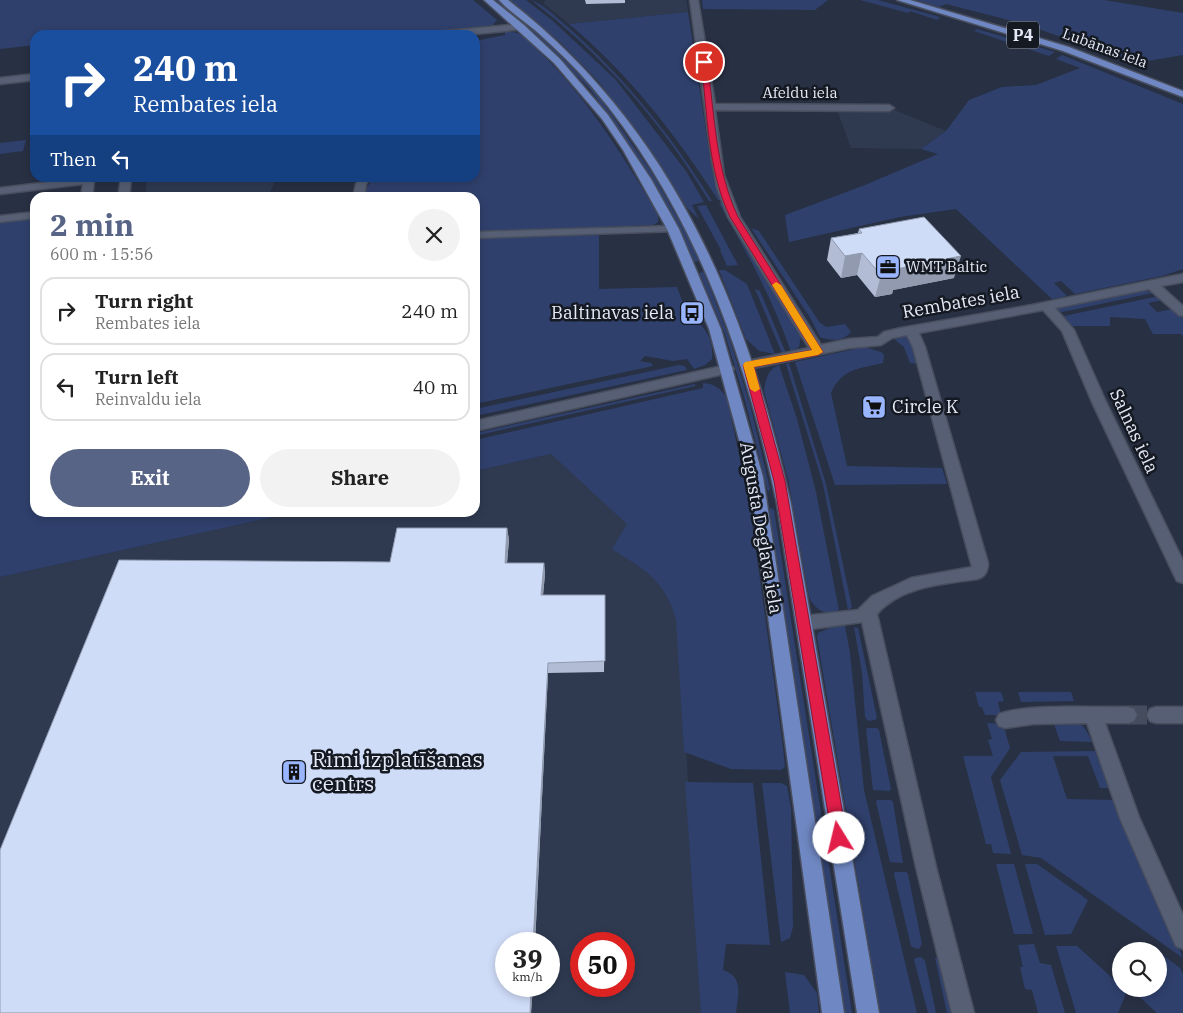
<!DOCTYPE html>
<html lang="en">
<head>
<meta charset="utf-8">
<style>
	body { margin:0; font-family:"IBM Plex Serif",serif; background:#f2f2f2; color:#222; height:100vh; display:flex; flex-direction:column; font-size:19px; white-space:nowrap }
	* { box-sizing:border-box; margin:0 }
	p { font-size:16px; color:#767676 }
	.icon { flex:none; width:28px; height:28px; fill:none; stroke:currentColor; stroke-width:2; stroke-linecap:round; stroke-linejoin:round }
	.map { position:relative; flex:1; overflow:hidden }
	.panel { position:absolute; left:30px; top:192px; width:450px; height:325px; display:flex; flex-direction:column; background:#fff; border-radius:15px; box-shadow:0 2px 8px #0003 }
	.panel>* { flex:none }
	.guide { position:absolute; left:30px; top:30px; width:450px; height:152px; border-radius:15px; box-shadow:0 2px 8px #0003; background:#1a4fa0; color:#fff; overflow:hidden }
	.fabs { position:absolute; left:1112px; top:942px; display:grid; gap:10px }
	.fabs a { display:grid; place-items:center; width:55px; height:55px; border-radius:50%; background:#fff; box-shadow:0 2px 8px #0003; font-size:25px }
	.speed { position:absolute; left:495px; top:932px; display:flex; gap:10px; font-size:25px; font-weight:700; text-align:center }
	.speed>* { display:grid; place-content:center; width:65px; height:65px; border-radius:50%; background:#fff; box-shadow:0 2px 8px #0003; line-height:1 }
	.speed small { font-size:12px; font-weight:400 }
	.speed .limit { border:8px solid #d22; background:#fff; color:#111 }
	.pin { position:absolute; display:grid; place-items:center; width:42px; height:42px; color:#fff; margin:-21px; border:2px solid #fff; border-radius:50%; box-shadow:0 1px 5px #0007 }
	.me { position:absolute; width:55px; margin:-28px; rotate:351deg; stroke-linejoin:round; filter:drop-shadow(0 0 4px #0008) }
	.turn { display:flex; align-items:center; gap:18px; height:105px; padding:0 20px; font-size:22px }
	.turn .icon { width:65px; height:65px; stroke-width:2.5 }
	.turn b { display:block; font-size:35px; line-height:42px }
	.then { display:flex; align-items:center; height:48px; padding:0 20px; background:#0003; gap:10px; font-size:19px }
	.round { display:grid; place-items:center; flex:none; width:52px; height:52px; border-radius:26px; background:#f2f2f2 }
	.overview { display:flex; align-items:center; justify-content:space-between; height:85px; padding:0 20px }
	h1 { font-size:30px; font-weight:700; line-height:38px; color:#576485 }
	.primary-button { display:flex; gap:10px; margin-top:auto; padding:10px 20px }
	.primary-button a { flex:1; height:58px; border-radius:30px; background:#576485; color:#fff; font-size:20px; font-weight:700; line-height:58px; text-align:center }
	.primary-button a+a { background:#f2f2f2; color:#222 }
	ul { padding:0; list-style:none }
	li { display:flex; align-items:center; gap:15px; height:68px; margin:0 10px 8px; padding:0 10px; border:2px solid #e0e0e0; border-radius:15px }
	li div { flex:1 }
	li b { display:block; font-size:19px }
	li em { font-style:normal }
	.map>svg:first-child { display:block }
</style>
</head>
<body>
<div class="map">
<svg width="1183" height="1013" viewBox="0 0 1183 1013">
	<rect width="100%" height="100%" fill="#283043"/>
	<path fill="#2f3a51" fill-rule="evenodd" d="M545,0h141l2,12 -119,12 -25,-20z
		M892,109l54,22 -25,18 -70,-1 -14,-38z
		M147,178h128l1,1 -8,18h-123z
		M551,454l125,113 12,215 16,231h-704v-436l291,-64 184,-1v-41zM506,944h43v42h-43zM581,944h43v42h-43z"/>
	<path fill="#2f406c" d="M0,0h473l24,20 -4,5 -87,10h-371v10l-35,4z
		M495,0h3l31,24 64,64 60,86 35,62 11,25 -5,1 -11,-26 -34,-61 -59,-86 -64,-64z
		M510,0h16l27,21 63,59 70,91 18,31 -12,3 7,14 -12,-11 -38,-60 -51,-67 -37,-38z
		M531,0c13,4 27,19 37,27 57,51 104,109 144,174h-3c-47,-78 -105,-145 -178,-201z
		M702,0h126l-13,10 -112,-1z
		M860,0h18l62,17 -3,3 -27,-9 -2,2z
		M916,0h188l79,13v42l-47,8 -112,-39 -78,-20 -7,3z
		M688,12l24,159 9,29h-3c-42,-65 -89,-126 -149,-176z
		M977,29l78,23 -6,4 -75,-25z
		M505,31c6,1 13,1 18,5 9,5 17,17 25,24 45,47 78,100 110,155v7l-5,3 -178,7v-34h-112v-6l11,-14h101v-137l30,-6z
		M1062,55l121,49v165l-21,7 -87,18 -14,-13 -7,2 13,13 -15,3 -96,-90 -56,8 -111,25 -4,-27 80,-30 73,-31 -17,-5 25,-18 23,-31 33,-13 34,-2 44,-17 -24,-9z
		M26,140l-3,11 -23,3v-11z
		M723,202l78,134 -2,11 -8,5c-18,-53 -45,-101 -72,-149z
		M706,205l32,60 -11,1 -7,-16h1l-24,-44z
		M35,219v293l256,1 -291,64v-354z
		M751,228l8,3 61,92 7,4 18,-3 6,8c-9,10 -19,9 -31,5l-9,-18z
		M599,235v54l78,-2 12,32c17,4 25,23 23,40l-7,6 -11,4 -7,-10 -14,2 -28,-5 -5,5 11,2 2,3 -178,38v-166z
		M719,270h6l22,14 28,70 -16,-3 -13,-12z
		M704,272l24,62 22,70 20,85 -2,3 -22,-88 -21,-70 -26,-61z
		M755,289l5,2 26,62h-4z
		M1144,290l9,3 -96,20 -2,-3 1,-2z
		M1159,296l4,4 -15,3 9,9 16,-3 10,9v18l-2,-2h-28l-8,-15 -35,-2v9h-39l-7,-10z
		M904,336l7,2 7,26 -8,-1 -6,-16 -11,-9z
		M864,347l17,5 3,3 -1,8c-24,6 -41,5 -52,30l16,73 95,2 5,16 -112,1 -40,-123z
		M789,363l37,121 26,123 -4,3 -25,-126 -37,-120z
		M679,365l6,1 2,4 -212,46v-7z
		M779,365l18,54 19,73 23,118c-13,8 -24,-1 -30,-13l-21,-118 -24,-88c2,-12 3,-21 15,-26z
		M703,383c12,1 17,5 24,15l23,109 33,240 2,20 -4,3 -50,-1 -47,-17 -8,-133c-12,-40 -31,-49 -64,-70l15,-25 -76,-70 -76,17v-31l228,-52z
		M695,384v2l-220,50 1,-3z
		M771,508l3,2 78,503h-7l-76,-503z
		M834,626h11l5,27 14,137 53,223h-37l-63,-376 1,-4z
		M854,627l4,1 19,90 -2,2 -7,1 -3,-4 -3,-44z
		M975,692h26l3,9 -6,1 3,13h-16l-3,-8h-3z
		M1018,692h53l3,9 -53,1z
		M1058,720c20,1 26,2 34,22l-32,-1 -6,-17z
		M987,723l16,1 7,24 -19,29 20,77 -18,-1 -2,-9h-5l-23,-88h30l-5,-16 4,-1z
		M868,728h9l2,2 12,59 -2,2 -16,-1 -7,-61z
		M1095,751l15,37h-10l-12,-32h-35l14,43 48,1 68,158 -142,-100 -19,-3 -22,-75 21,-28z
		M685,782l68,1 17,162 -44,-1 -3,26c21,7 15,24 13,43h-35z
		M762,783h19l6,3 4,22 2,119 -3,11 -9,4z
		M877,800h14l2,2 10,61 -13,-1 -14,-60z
		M996,864h18l19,70h-19z
		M1025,864h12l51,36 -17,34 -26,1z
		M895,872h11l2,2 14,70 -3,5 -5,-1 -3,-2 -17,-72z
		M1034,944l6,19 11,2 14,48h-27l-6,-23 -7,-1 -5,-22h3l-5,-22z
		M1056,946h21l44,40v3l6,2 -9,22h-42z
		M1159,952l21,16 3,6v39h-26l-23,-21 2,-3h23z
		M921,957l4,4 11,52h-8l-14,-53 1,-2z
		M935,958h5l15,55h-8z
		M785,972l19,3 13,18 2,20h-29z"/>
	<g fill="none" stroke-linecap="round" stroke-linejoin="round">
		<path stroke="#444c5e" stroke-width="19" stroke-dasharray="19 9" stroke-linecap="butt" d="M1128,715h28"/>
		<defs>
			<path id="minor" d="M690,0h8l17,104 174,1 5,3 -5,3 -174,-1 9,65 16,42 81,128 28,-6 29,-2 6,-5 17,-4 131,-23 151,-31v8l-22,4 22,20v10l-4,-1 -30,-26 -94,19 19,22 32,72 77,159v22l-6,-2 -2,-4 -83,-175 -30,-71 -19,-21 -124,23 6,14 63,216c0,8 -3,14 -11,16 -34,5 -76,7 -100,35l59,253 38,146h-22l-36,-146 -54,-245 -58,8 -6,-2 -2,-5 2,-5 6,-2 54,-6 14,-14 39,-18 61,-11 -59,-220 -6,-12 -15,3 -11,7 -32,3 -85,18 -16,3 -5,-1 -2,-3 2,-3 66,-14 -81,-131 -11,-29 -5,-26z
				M521,24l4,3 -1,2 -60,6h-32l4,-3z
				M35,74v6l-35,4v-6z
				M83,178h9l2,2 -2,18h-11l2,-14 -83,10v-6z
				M121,178h10l-2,20h-11z
				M360,178h10l-4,6 -2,14h-11l3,-14z
				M35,212v6l-35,4v-6z
				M673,226l4,1 2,2 -2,2 -202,7v-6z
				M727,365l5,1 2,3 -2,3 -257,59v-10z
				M1128,707l6,2 3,6 -3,6 -6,2h-23l34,94 44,98v34l-7,-3 -56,-128 -33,-95 -54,1 -28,4 -6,-2 -3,-6 3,-6c32,-11 93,-6 129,-7z
				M1156,707h27v16h-27l-6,-2 -3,-6 3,-6z"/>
			<path id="major" d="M484,0h9l31,25 36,34 48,56 43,64 28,50 42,100 42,148 81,536h-22l-73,-536 -40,-148 -42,-100 -44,-79 -21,-31 -48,-56z
				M499,0h9c164,127 239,307 283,504l88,509h-22l-80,-509c-32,-150 -84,-298 -185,-417 -17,-20 -36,-38 -56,-56 -12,-10 -26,-19 -37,-31z
				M897,0h13l159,47 114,44v6l-120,-46z"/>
		</defs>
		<use href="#minor" stroke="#484e5e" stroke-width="3"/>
		<use href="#major" stroke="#484e5e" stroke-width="3"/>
		<use href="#minor" fill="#565f74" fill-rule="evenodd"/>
		<use href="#major" fill="#6f87c2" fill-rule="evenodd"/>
	</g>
	<path fill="#b2bdd5" d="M585,0h40v3l-39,1z
		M859,229l95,49 -61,12 -1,4 -17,3 -18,-22 -16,3 -14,-18 4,-22 27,-5z
		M397,528h110l2,12 -2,23h37l1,11 -2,21h62l-1,77 -56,1 -13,271h-29v42h27l-2,27h-531v-163l119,-290 271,2z"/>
	<path fill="#919aae" d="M862,253l-5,22 -16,3 4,-22z
		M961,256l-7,22 -61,12 -1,4 -17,3 6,-22 15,-6z
		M507,528l2,12 -3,34 -1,-11z
		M544,563l1,11 -3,32 -1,-11z
		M548,663v10l-13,271h-2z
		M531,986h2l-2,27h-1z"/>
	<path fill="#cfdcf8" stroke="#919aae" d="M924,217l37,39 -65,13 2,3 -17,3 -19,-22 -17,3 -14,-18 31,-5 -3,-4z
		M397,528h110l-2,35h39l-3,32h64v66l-57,2 -15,281h-27v42h25l-1,27h-530v-163l119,-290 271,2z"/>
	<path fill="#e11d48" stroke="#92132f" d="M704,60l3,2c8,53 8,106 31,155l85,135 -5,3 -64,12 31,114 62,357 -3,5 -5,2 -5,-2 -2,-5 -58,-357 -31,-116 5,-3 64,-12 -82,-133c-23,-49 -22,-102 -29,-155z"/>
	<path fill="#f59e0b" d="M776,282l5,3 42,67 -5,3 -64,12 6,22 -5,3 -5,-3 -7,-24 2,-3 67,-12 -40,-65z"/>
	<defs>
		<symbol id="office-square" viewBox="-11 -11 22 22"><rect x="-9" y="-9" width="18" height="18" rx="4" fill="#98b5fd" stroke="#151921"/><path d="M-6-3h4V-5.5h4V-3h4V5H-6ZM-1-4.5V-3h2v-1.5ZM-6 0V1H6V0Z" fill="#111"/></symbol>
		<symbol id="bus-square" viewBox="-11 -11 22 22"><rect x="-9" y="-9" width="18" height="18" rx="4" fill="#98b5fd" stroke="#151921"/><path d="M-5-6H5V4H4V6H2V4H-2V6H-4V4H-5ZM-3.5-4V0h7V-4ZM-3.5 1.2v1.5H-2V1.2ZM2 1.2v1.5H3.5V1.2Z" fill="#111"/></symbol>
		<symbol id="supermarket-square" viewBox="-11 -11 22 22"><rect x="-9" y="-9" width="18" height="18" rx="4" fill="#98b5fd" stroke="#151921"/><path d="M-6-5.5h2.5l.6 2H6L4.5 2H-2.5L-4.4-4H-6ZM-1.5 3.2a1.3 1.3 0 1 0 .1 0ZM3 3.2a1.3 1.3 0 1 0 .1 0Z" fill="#111"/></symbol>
		<symbol id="building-square" viewBox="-11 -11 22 22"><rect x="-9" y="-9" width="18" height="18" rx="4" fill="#98b5fd" stroke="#151921"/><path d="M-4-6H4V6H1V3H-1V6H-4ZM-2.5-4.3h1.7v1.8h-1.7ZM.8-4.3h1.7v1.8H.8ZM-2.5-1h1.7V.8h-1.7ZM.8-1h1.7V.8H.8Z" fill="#111"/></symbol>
	</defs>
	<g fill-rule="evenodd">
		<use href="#office-square" x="874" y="253" width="28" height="28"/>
		<use href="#bus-square" x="678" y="299" width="28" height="28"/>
		<use href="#supermarket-square" x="860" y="393" width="28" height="28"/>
		<use href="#building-square" x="280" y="758" width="28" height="28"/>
	</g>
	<g text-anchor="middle" stroke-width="5" stroke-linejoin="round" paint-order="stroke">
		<g font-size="15" fill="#e3e9f6" stroke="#151921">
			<text transform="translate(1105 48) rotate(20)" y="5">Lubānas iela</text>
			<text x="800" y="98">Afeldu iela</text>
		</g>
		<g font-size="15" fill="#e3e9f6" stroke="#151921" text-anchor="start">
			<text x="906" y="272">WMT Baltic</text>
		</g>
		<rect fill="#151921" stroke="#a5abb6" stroke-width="1" x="1007" y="21.5" width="32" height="27" rx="4"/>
		<g font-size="16" font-weight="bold" fill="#e3e9f6">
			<text x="1023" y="41">P4</text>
		</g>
		<g font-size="18" fill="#e3e9f6" stroke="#151921">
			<text transform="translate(961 302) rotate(-10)" y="6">Rembates iela</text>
			<text transform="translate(1134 431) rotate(65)" y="6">Salnas iela</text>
			<text transform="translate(761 528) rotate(80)" y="6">Augusta Deglava iela</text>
		</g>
		<g font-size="18" fill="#e3e9f6" stroke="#151921" text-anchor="end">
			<text x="674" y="319">Baltinavas iela</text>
			<text x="892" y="413" text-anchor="start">Circle K</text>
		</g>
		<g font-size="21" fill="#e3e9f6" stroke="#151921" text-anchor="start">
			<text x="312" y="767">Rimi izplatīšanas<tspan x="312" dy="24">centrs</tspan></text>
		</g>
	</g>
</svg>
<div class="fabs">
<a><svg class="icon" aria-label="search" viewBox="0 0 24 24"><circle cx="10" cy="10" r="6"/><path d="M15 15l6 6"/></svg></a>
</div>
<div class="speed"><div>39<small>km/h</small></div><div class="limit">50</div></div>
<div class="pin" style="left:704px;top:62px;background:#d93025"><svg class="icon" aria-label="arrive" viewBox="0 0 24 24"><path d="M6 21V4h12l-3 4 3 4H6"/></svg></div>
<svg class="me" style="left:839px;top:838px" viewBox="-20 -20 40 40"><circle r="19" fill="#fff"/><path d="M0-13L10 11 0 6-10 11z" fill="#e11d48"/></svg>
<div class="guide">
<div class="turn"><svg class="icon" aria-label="right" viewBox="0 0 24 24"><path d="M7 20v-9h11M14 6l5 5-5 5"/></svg><div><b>240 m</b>Rembates iela</div></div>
<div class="then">Then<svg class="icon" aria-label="left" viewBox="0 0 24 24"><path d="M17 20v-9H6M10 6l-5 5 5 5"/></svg></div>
</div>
<section class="panel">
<div class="overview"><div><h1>2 min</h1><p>600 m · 15:56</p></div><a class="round"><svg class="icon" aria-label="close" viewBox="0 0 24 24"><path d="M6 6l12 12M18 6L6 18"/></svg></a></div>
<ul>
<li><svg class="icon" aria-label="right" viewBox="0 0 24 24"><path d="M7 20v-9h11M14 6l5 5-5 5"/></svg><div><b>Turn right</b><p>Rembates iela</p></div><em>240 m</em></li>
<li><svg class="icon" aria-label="left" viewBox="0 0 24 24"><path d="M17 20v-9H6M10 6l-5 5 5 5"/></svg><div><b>Turn left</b><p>Reinvaldu iela</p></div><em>40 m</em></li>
</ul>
<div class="primary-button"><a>Exit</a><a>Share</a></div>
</section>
</div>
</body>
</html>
